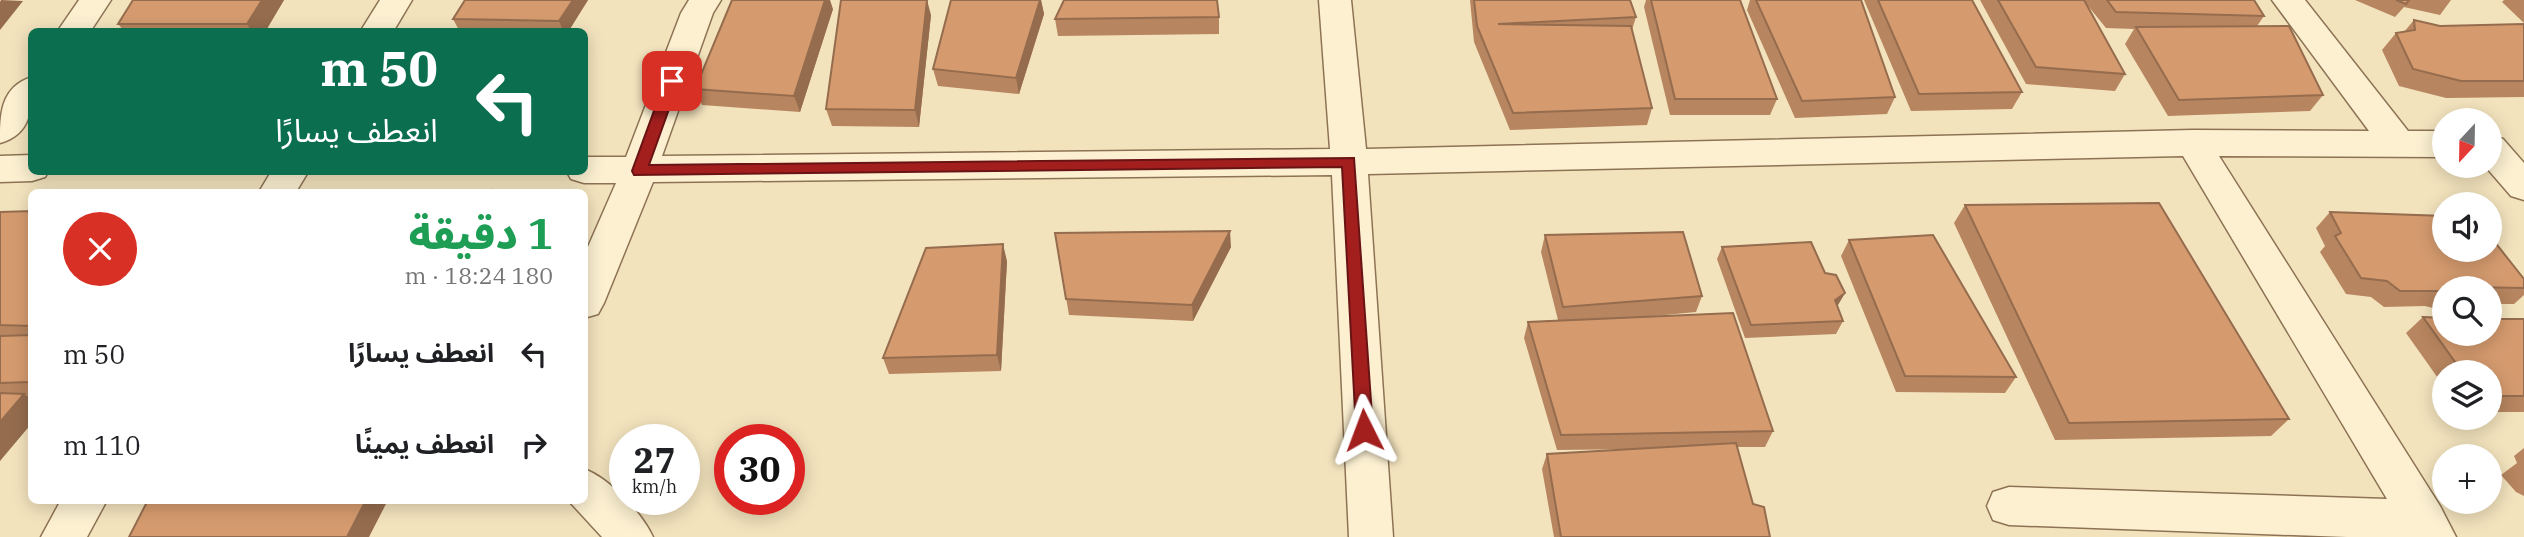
<!DOCTYPE html>
<html lang="ar">
<head>
<meta charset="utf-8">
<style>
	body { margin:0; font-family:"IBM Plex Serif","Noto Sans Arabic",serif; background:#f6f6f6; color:#202124; direction:rtl; height:100vh; display:flex; flex-direction:column; font-size:26px; white-space:nowrap }
	* { box-sizing:border-box; margin:0 }
	p { font-size:23px; color:#757577 }
	.icon { flex:none; width:38px; height:38px; fill:none; stroke:currentColor; stroke-width:2; stroke-linecap:round; stroke-linejoin:round }
	.map { position:relative; flex:1; overflow:hidden; direction:ltr }
	.side { position:absolute; left:28px; top:189px; width:560px; height:315px; display:flex; flex-direction:column; background:#fff; border-radius:10px; box-shadow:0 4px 18px #0003; direction:rtl }
	.side>* { flex:none }
	.hud { position:absolute; left:28px; top:28px; width:560px; height:147px; border-radius:10px; box-shadow:0 4px 18px #0003; direction:rtl; background:#0b6e4f; color:#fff; overflow:hidden }
	.needle { width:46px; rotate:202deg }
	.buttons { position:absolute; left:2432px; top:108px; display:grid; gap:14px }
	.buttons a { display:grid; place-items:center; width:70px; height:70px; border-radius:50%; background:#fff; box-shadow:0 4px 18px #0003; font-size:35px }
	.speed { position:absolute; left:609px; top:424px; display:flex; gap:14px; font-size:35px; font-weight:700; text-align:center }
	.speed>* { display:grid; place-content:center; width:91px; height:91px; border-radius:50%; background:#fff; box-shadow:0 4px 18px #0003; line-height:1 }
	.speed small { font-size:18px; font-weight:400 }
	.speed .limit { border:10px solid #d22; background:#fff; color:#111 }
	.pin { position:absolute; display:grid; place-items:center; width:60px; height:60px; color:#fff; margin:-30px; border-radius:14px; box-shadow:0 4px 10px #0006 }
	.me { position:absolute; width:77px; margin:-38px; rotate:357deg; stroke-linejoin:round; filter:drop-shadow(0 0 5px #0008) }
	.turn { display:flex; align-items:center; gap:24px; height:147px; padding:0 35px; font-size:32px }
	.turn .icon { width:91px; height:91px; stroke-width:2.5 }
	.turn b { display:block; font-size:49px; line-height:60px }
	.round { display:grid; place-items:center; flex:none; width:74px; height:74px; border-radius:37px; background:#f6f6f6 }
	.headline { display:flex; align-items:center; justify-content:space-between; height:119px; padding:0 35px }
	h1 { font-size:42px; font-weight:800; line-height:52px; color:#1e9e55 }
	ul { padding:0; list-style:none }
	li { display:flex; align-items:center; gap:21px; height:91px; padding:0 35px }
	li div { flex:1 }
	li b { display:block; font-size:26px }
	li em { font-style:normal }
	.map>svg:first-child { display:block }
</style>
</head>
<body>
<div class="map">
<svg width="2524" height="537" viewBox="0 0 2524 537">
	<rect width="100%" height="100%" fill="#f3e3bd"/>
	<g fill="none" stroke-linecap="round" stroke-linejoin="round">
		<defs>
			<path id="minor" d="M79,0h32l-21,32h-33z
				M380,0h32l-19,32h-33z
				M689,0h32l-8,13 -51,143 668,-7 -11,-149h32l15,149 827,-19 176,1 -97,-131h33l103,131h37v26l-226,-1 221,350 16,31h-109l-338,-12 -16,-5 -6,-14 6,-14 16,-5 378,12 -204,-343 -815,18 25,363h-44l-17,-362 -679,7 -49,121 -6,11 -14,4v-62l32,-73h-32l-13,-4 -4,-7h17v-15h42l55,-144z
				M32,77c0,29 1,57 -32,66 0,-28 0,-56 32,-66z
				M2490,135l13,4 21,24v37l-13,-4 -26,-30h5z
				M32,155v17h16l-3,5 -13,4 -32,1v-26z
				M271,172h37l-12,20h-37z
				M584,469c25,9 58,44 69,68h-51l-34,-37h16z
				M61,500h46l-20,37h-46z"/>
		</defs>
		<use href="#minor" stroke="#8d7354" stroke-width="3"/>
		<use href="#minor" fill="#fcf0d1" fill-rule="evenodd"/>
	</g>
	<path fill="#b7855f" d="M284,0l-19,32h-140l-7,-8z
		M588,0l-20,32h-108l-7,-13z
		M951,0h90l3,14 -25,80 -81,-8 -5,-17z
		M1470,0h160l6,17 -4,13 20,78 -5,17 -137,5 -36,-88z
		M1646,0h94l37,99 -7,16h-100l-26,-108z
		M1750,0h111l34,97 -8,17 -92,4 -48,-108z
		M1864,0h108l50,92 -10,17 -101,2z
		M1980,0h274l10,16 -7,10 66,69 -13,16 -142,5 -43,-72 9,-15 -28,-1 -22,-27 41,73 -10,17 -89,-7z
		M2355,0h102h-6l-11,15 -36,-8 -9,10z
		M2504,0h20v23l-22,-21z
		M833,9l-33,103 -98,-7 -7,-16z
		M931,15l-12,112 -87,-1 -6,-17z
		M1219,17v17l-161,2 -3,-17z
		M2414,20l26,6 84,-2v73l-78,1 -47,-12 -17,-36 14,-17 8,-1z
		M1965,205l324,214 -18,17 -216,4 -101,-217z
		M32,211v187h-3l-29,63v-249z
		M2330,212l194,67v16l-10,9h-24v-15h-45v22l-20,-5 -41,1 -13,-10 -25,-3 -26,-42 5,-6 -9,-18z
		M1055,233l176,14 -38,74 -124,-6z
		M1545,235l157,61 -6,16 -52,5 129,114 -8,16h-28l16,57 17,33h-216l-12,-68 5,-15 94,-5 -84,1 -33,-112 4,-16 30,-2 -17,-68z
		M1849,240l167,137 -11,16 -109,-1 -55,-136z
		M1722,247l103,26 20,20 -8,13 6,15 -7,13 -91,4 -28,-79z
		M1007,261l-6,110 -112,3 -6,-16z
		M2423,317l101,2v93h-34v-39h-45v15l-39,-55z
		M2524,448v48l-8,-4 -15,-17 16,-12 -3,-7z"/>
	<path fill="#956c4e" d="M1,0l22,1 -23,29v-28z
		M262,0h22l-19,32h-13l-5,-8z
		M573,0h15l-20,32h-4l-5,-11z
		M825,0h5l3,9 -33,103 -6,-16z
		M927,0l4,15 -12,112 -4,-17z
		M1040,0h1l3,14 -25,80 -3,-16z
		M1230,231l1,16 -38,74 -1,-16z
		M1003,244l4,17 -6,110 -4,-16z
		M1845,293l-7,12 -10,7 7,-12z
		M24,394l8,6v23l-32,38v-39z
		M366,500h22l-19,37h-22z"/>
	<path fill="#d59b6f" stroke="#956c4e" stroke-width="2" d="M133,0h129l-15,24h-129z
		M465,0h108l-14,21 -106,-2z
		M732,0h93l-31,96 -99,-7z
		M841,0h86l-12,110 -89,-1z
		M951,0h89l-24,78 -83,-9z
		M1064,0h153l2,17 -164,2z
		M1474,0h156l6,17 -138,7 133,2 21,82 -139,5 -36,-87z
		M1651,0h89l37,99h-102z
		M1756,0h105l34,97 -93,4z
		M1878,0h94l50,92 -103,2z
		M1998,0h86l41,74 -89,-7z
		M2107,0h147l10,16 -148,-4z
		M2396,0h13l-3,4z
		M2414,20l26,6 84,-2v57h-63l-48,-12 -17,-36 19,-3z
		M2289,26l34,69 -144,5 -43,-73z
		M491,190l-1,2h-19z
		M2159,203l130,216 -220,4 -104,-218z
		M32,211v115l-32,-1v-113z
		M2330,212l115,4v34h45v-14l34,43v9l-54,-1v2h-25v2h-45l-13,-10 -26,-3 -26,-42 6,-3z
		M1230,231l-38,74 -126,-6 -11,-66z
		M1683,232l19,64 -139,11 -18,-72z
		M1933,235l83,142 -111,-1 -56,-136z
		M1811,242l14,31 11,2 9,18 -10,7 8,21 -92,4 -29,-78z
		M1003,244l-6,111 -114,3 43,-110z
		M1733,313l40,118 -212,4 -33,-113z
		M2423,317l22,1v16h45v-15h34v77h-34v-23h-27z
		M32,335v45l-2,2 -30,1v-47z
		M0,393l24,1 -24,28z
		M1736,443l17,61 11,3 6,30h-209l-14,-83z
		M148,500h218l-19,37h-218z"/>
	<path fill="#a21f1e" stroke="#691414" stroke-width="2" d="M672,76l7,5 -30,84 705,-7 19,272 -2,5 -7,2 -6,-2 -2,-5 -14,-263 -708,8 -2,-4 33,-90z"/>
</svg>
<div class="buttons">
<a><svg class="needle" viewBox="-14 -14 28 28"><path d="M0-13l5 13h-10z" fill="#e53935"/><path d="M0 13l5-13h-10z" fill="#757577"/></svg></a>
<a><svg class="icon" aria-label="sound" viewBox="0 0 24 24"><path d="M4 9h4l5-4v14l-5-4H4zM17 9q2 3 0 6"/></svg></a>
<a><svg class="icon" aria-label="search" viewBox="0 0 24 24"><circle cx="10" cy="10" r="6"/><path d="M15 15l6 6"/></svg></a>
<a><svg class="icon" aria-label="layers" viewBox="0 0 24 24"><path d="M12 4l9 5-9 5-9-5zM3 14l9 5 9-5"/></svg></a>
<a>+</a>
</div>
<div class="speed"><div>27<small>km/h</small></div><div class="limit">30</div></div>
<div class="pin" style="left:672px;top:81px;background:#d93025"><svg class="icon" aria-label="arrive" viewBox="0 0 24 24"><path d="M6 21V4h12l-3 4 3 4H6"/></svg></div>
<svg class="me" style="left:1364px;top:430px" viewBox="-20 -20 40 40"><path d="M0-17L14 15 0 8-14 15z" fill="#a21f1e" stroke="#fff" stroke-width="4"/></svg>
<div class="hud">
<div class="turn"><svg class="icon" aria-label="left" viewBox="0 0 24 24"><path d="M17 20v-9H6M10 6l-5 5 5 5"/></svg><div><b>50 m</b>انعطف يسارًا</div></div>
</div>
<section class="side">
<div class="headline"><div><h1>1 دقيقة</h1><p>180 m · 18:24</p></div><a class="round" style="background:#d93025;color:#fff"><svg class="icon" aria-label="close" viewBox="0 0 24 24"><path d="M6 6l12 12M18 6L6 18"/></svg></a></div>
<ul>
<li><svg class="icon" aria-label="left" viewBox="0 0 24 24"><path d="M17 20v-9H6M10 6l-5 5 5 5"/></svg><div><b>انعطف يسارًا</b></div><em>50 m</em></li>
<li><svg class="icon" aria-label="right" viewBox="0 0 24 24"><path d="M7 20v-9h11M14 6l5 5-5 5"/></svg><div><b>انعطف يمينًا</b></div><em>110 m</em></li>
</ul>
</section>
</div>
</body>
</html>
